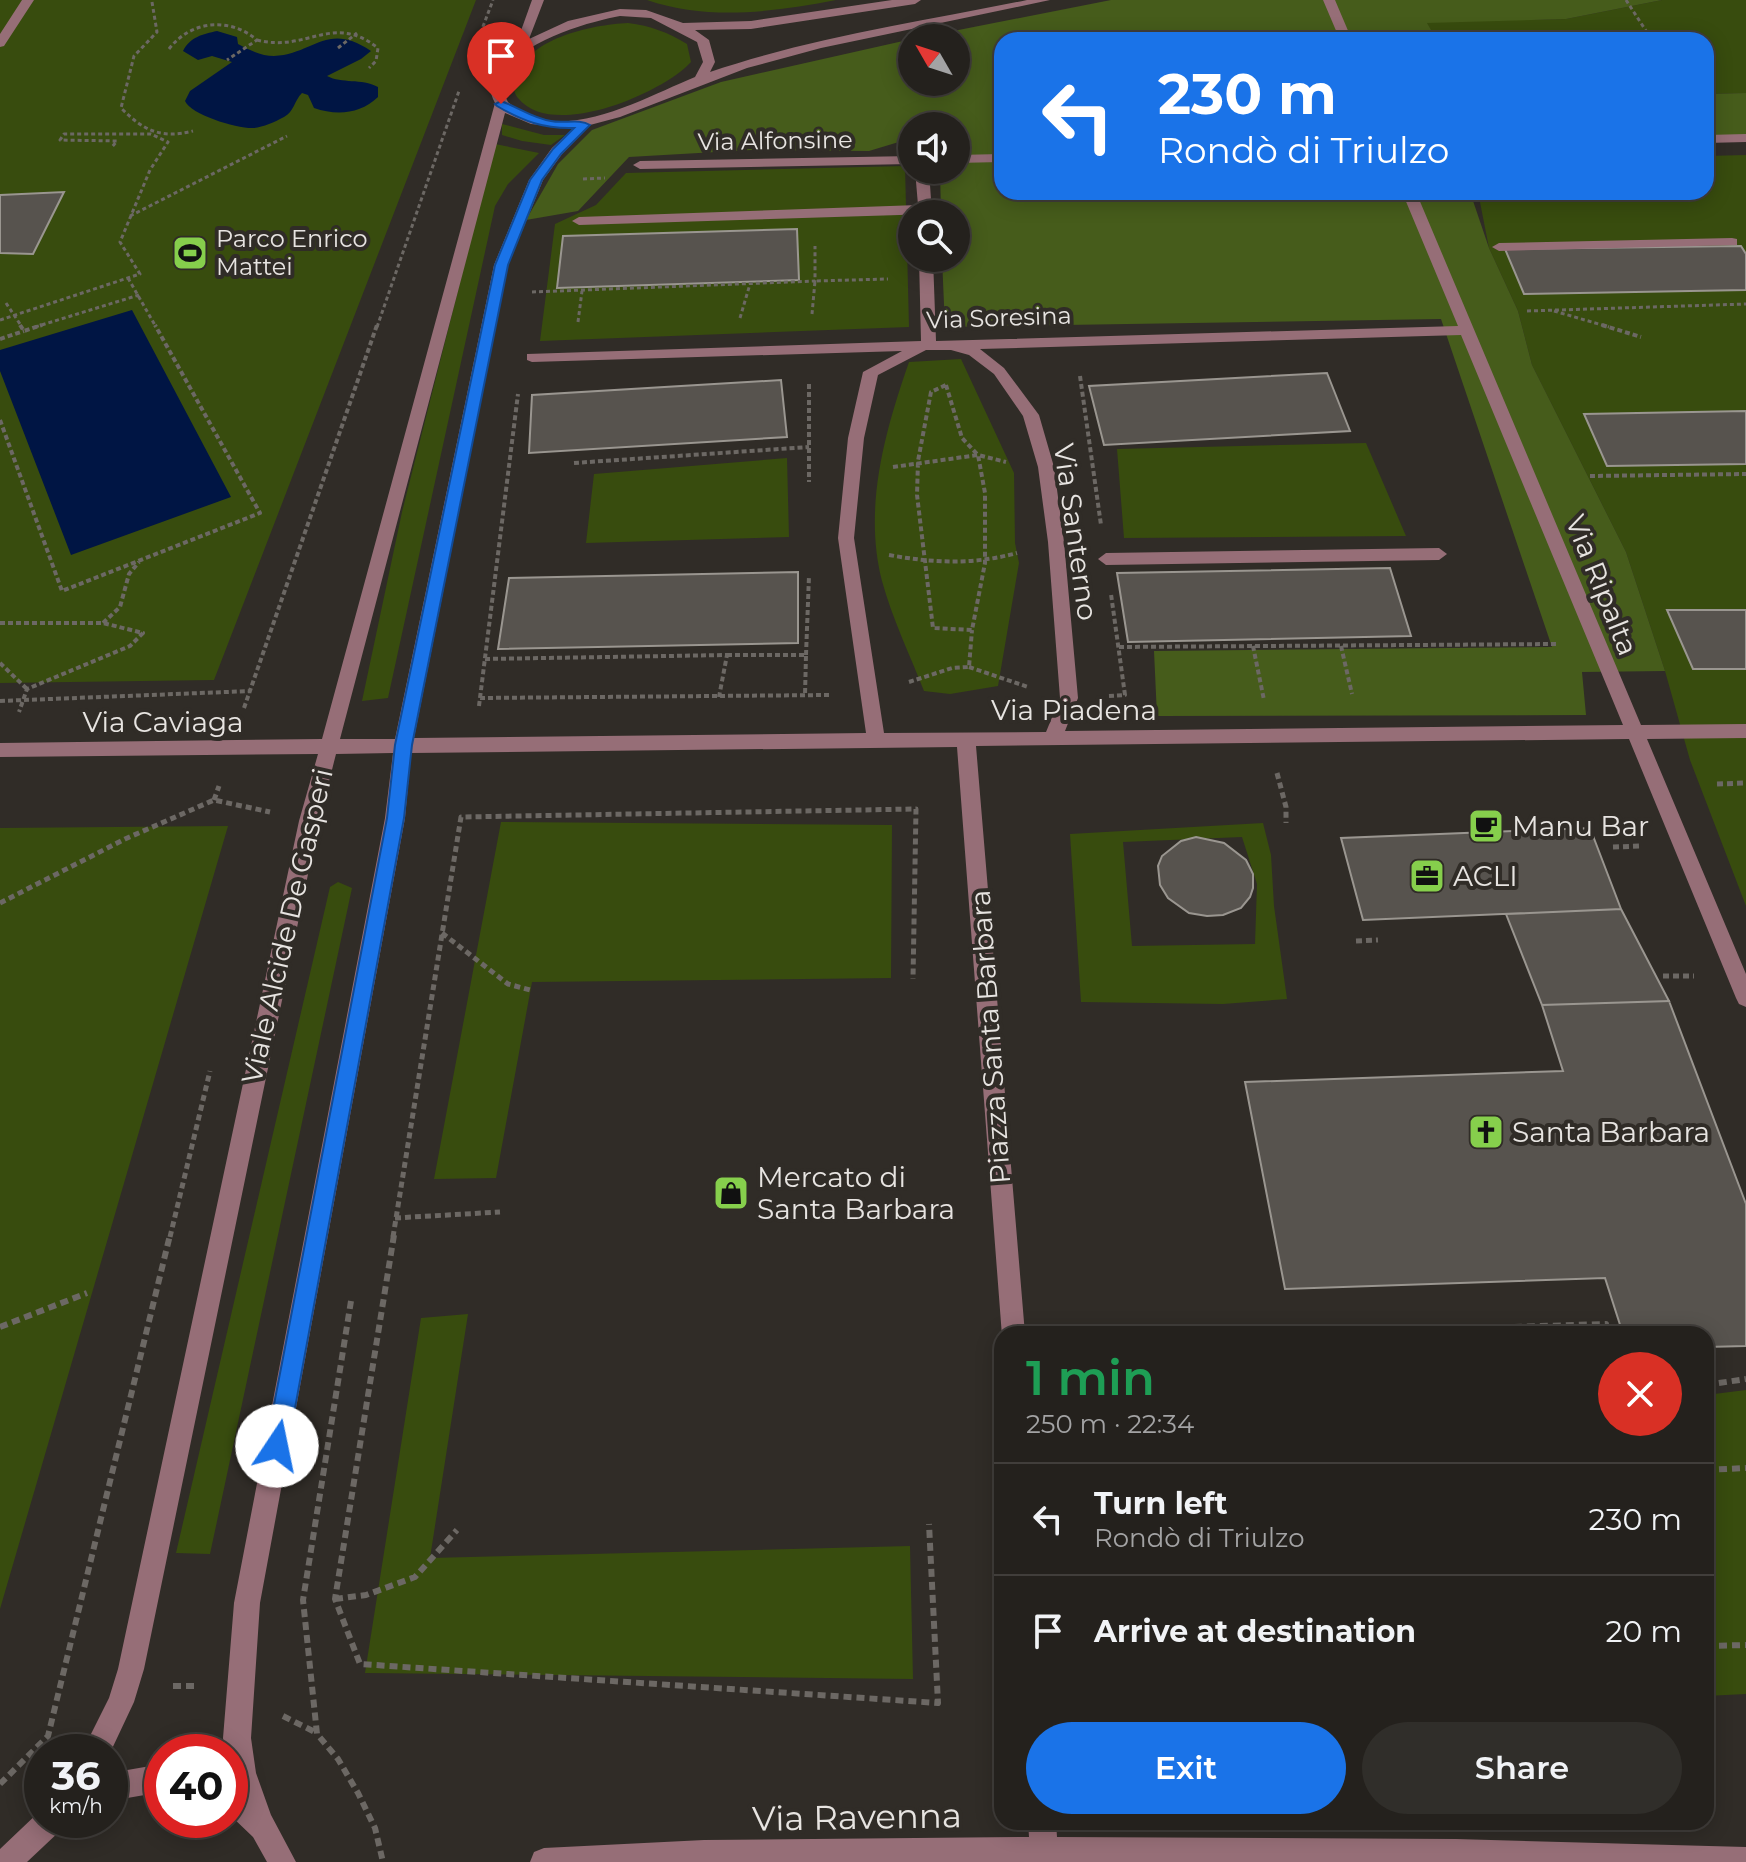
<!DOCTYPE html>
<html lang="en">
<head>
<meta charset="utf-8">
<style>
	body { margin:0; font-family:Montserrat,sans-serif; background:#302e2a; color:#f1f3f6; height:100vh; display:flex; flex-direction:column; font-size:30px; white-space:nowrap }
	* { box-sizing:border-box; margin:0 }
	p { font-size:26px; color:#a3a3a4 }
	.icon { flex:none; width:44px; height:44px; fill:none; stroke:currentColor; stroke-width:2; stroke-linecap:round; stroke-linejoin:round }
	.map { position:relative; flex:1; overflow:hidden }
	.side { position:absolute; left:994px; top:1326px; width:720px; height:504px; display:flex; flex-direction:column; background:#24211d; border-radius:24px; box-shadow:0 4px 20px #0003,0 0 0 2px #413e3b }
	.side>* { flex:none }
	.hud { position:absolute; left:994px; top:32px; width:720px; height:168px; border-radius:24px; box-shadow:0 4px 20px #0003,0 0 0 2px #413e3b; background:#1a73e8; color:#fff; overflow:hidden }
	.needle { width:52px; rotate:309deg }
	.fabs { position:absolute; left:898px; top:24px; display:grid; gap:16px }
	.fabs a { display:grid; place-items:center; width:72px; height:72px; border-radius:50%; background:#24211d; box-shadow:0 4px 20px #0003,0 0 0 2px #413e3b; font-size:40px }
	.speed { position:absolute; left:24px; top:1734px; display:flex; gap:16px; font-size:40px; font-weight:700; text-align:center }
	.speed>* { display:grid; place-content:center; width:104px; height:104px; border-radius:50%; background:#24211d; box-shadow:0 4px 20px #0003,0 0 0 2px #413e3b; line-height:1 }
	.speed small { font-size:20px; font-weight:400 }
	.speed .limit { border:12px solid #d22; background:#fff; color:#111 }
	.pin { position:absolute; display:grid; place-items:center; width:68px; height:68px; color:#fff; margin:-82px -34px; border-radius:50% 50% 50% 0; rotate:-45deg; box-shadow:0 0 8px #0007 }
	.pin .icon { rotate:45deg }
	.me { position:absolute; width:88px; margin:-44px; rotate:11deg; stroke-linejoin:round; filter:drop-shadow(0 0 6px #0008) }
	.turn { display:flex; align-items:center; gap:28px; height:168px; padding:0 32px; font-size:36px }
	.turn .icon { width:104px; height:104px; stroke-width:2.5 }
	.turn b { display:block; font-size:56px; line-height:68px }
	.round { display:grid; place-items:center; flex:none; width:84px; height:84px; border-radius:42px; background:#302e2a }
	.summary { display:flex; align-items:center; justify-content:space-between; height:136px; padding:0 32px }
	h1 { font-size:48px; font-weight:600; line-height:60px; color:#1e9e55 }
	.action { display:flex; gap:16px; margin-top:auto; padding:16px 32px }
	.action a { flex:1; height:92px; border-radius:48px; background:#1a73e8; color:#fff; font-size:32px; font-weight:600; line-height:92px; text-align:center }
	.action a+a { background:#302e2a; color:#f1f3f6 }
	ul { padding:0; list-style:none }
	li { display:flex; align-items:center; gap:24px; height:112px; padding:0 32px; border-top:2px solid #413e3b }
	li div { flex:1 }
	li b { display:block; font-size:30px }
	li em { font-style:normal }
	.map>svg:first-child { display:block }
</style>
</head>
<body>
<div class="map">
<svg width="1746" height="1862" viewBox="0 0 1746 1862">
	<rect width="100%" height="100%" fill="#302c27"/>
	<path fill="#384c0e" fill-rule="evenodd" d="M0,0h476l-262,680 -214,3z
		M647,0h189c-62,12 -128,21 -189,0z
		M1662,0h84v93l-40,1v-54h-269l-11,-18 140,-3z
		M628,23c23,3 39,9 59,21l4,18c-28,31 -139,79 -173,36 -4,-4 -5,-12 -4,-17 11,-43 77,-56 114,-58z
		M502,124l42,11h21l-14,10 -29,-4 -20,-6z
		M495,144l44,9 -31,31 -13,22 -107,492 -26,3 40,-189z
		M1746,155v751l-56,-146 -25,-89 -39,-119 -94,-187 -14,-54 -29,-63 -11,-56h228v-36z
		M905,166l4,161 -369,14 15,-117 41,-19 30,-32z
		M961,359l53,114 1,70 4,20 -21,123 -48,8 -26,-3c-14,-36 -32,-73 -42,-110 -19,-73 3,-150 27,-219z
		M1366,443l40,93 -282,2 -7,-89z
		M787,458l2,79 -203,6 8,-69z
		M501,822l391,3 -1,153 -359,4 -36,196 -62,1z
		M1263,823l8,32 3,51 13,93 -64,5 -142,-2 -11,-168zM1242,837l15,47 -2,60 -123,2 -9,-104z
		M228,826l-228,783v-781z
		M338,882l14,6 -142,666 -34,-1 154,-666z
		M468,1314l-38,244 480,-12 3,133 -548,-6 56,-355z
		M1746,1390v304l-40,2v-301z"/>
	<path fill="#465c1b" d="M1111,0h551l-96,19 -139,4 10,17h-435v152h468l19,56 29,63 14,54 94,187 39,119 -83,1 4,43 -429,1 -3,-65 398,-4 -111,-328 -496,8 -3,-69h14v-44h-15l-1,-44h16v-44h-44v12l-43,13 -118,-1 -122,7 -51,54 -52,9 32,-56 34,-34 129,-48 191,-43v43h44v-44h-38z
		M1746,93v42l-40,2v-43z"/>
	<path fill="#001544" d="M217,31l20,6 1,7c11,6 24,12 36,12 40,-2 53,-35 97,-5l-10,8 -34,17c15,8 34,2 51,11v10c-18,17 -41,19 -64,11l-6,-13 -6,-2c-8,8 -8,19 -18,24 -9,5 -21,10 -30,11 -16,1 -63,-13 -69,-27l5,-10 42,-29 -20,-6 -14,4 -15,-9c7,-14 20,-17 34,-20z
		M132,310l99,187 -160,58 -71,-184v-21z"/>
	<path fill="#57534e" stroke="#9a9690" stroke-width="2" d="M64,192l-31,62 -33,-1v-58z
		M797,229l2,51 -242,8 6,-52z
		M1741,246l5,8v36l-222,4 -19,-45z
		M1327,373l23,58 -246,14 -15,-59z
		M781,380l6,57 -258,16 3,-58z
		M1746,411v53l-139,2 -23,-52z
		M1390,568l21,68 -283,6 -11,-69z
		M798,572v71l-300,6 11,-71z
		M1667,610h79v59h-53z
		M1590,828l31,81 -258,11 -22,-82z
		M1196,837l28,6 22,17 7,14v14l-3,9 -9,11 -18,7 -16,1 -18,-3 -21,-15 -8,-13 -2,-19 4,-10 19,-15z
		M1621,909l48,92 -127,4 -36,-91z
		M1669,1001l77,203v142l-40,1v-13h-83l-18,-56 -320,11 -40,-207 318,-11 -21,-66z"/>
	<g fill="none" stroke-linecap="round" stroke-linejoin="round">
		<path stroke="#6c6864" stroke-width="3" stroke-dasharray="4 3" stroke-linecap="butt" d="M1626,0l26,40
			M152,2l5,30 -23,24 -13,52c23,23 40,31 72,23
			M257,40c50,13 75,-28 121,8l-2,13 -7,7
			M478,40l15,-40
			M338,48l19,-15
			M169,49c22,-29 61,-32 88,-9l-30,20
			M583,179l22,-1
			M130,216l157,-80
			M128,278l28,49
			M532,292l283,-11v-35
			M6,303l16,24
			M1527,311l219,-7
			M1554,311l55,16
			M812,314l3,-33 73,-2
			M740,318l10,-34
			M0,320l140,-46 -20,-32 30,-72 18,-28 -17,-8h-87l-4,6 57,1 -5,6
			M578,322l4,-31
			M35,327l104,-32
			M377,327l82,-236"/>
		<path stroke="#6c6864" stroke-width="4" stroke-dasharray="5 3" stroke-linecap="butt" d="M20,325l4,6 18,-6
			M1602,325l39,12
			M0,339l24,-8
			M1080,376l21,149
			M809,384v98
			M946,385l16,53 16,17 7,38v70l-13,67 -39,-2 -16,-133 1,-34 13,-69z
			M0,420l62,171 198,-78 -105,-188
			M574,463l235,-16
			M893,467l85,-12 28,7
			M1590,476l156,-2
			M889,555c44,8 84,10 128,-2
			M0,623h103l40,10 -13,13 -103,43 -8,23
			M103,623l17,-16 9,-33 10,-12
			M1253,646l11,54
			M1341,646l11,48
			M1119,647l437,-3
			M727,655h79l-1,40
			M806,655l3,-79
			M485,659l242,-4 -8,42
			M0,663l27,26
			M969,667l59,20
			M909,682l43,-14 17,-1 3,-37
			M1109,696l16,-1 -14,-101
			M480,698l349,-3
			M0,701l251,-10
			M479,706l39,-312
			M244,708l133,-383"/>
		<path stroke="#6c6864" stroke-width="5" stroke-dasharray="6 4" stroke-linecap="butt" d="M1277,773l9,34v16
			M1717,784l29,-1
			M214,800l5,-14
			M1613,847l27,-1
			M0,903l125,-64 89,-39 56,12
			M442,933l66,51 22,6
			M1356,941l22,-1
			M1663,976h31
			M395,1218l105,-6
			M170,1237l40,-166
			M393,1237l68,-420 455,-8 -3,170"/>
		<path stroke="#6c6864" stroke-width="6" stroke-dasharray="8 5" stroke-linecap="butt" d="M394,1235l-59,364 25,65 578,39 -9,-179
			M351,1301l-48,299 14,134 21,25 20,34 17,35 8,34
			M0,1327l87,-34
			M1241,1329l110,3 255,-8 1,10
			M1706,1385l40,-6
			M1706,1470l40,-2
			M335,1599l31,-4 49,-18 42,-47
			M1706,1646l40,-1
			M173,1686h26
			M283,1716l34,17
			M0,1784l48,-48 122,-501"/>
		<path fill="#966e77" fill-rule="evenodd" d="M22,0h12l-30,46 -4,1v-13z
			M532,0h12l-15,39 39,-18 52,-12 26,1 37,13 68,-2 141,-21h29l-6,4 -164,25 -56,1 14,10 6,22 -5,10c103,-35 211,-50 317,-72h23l-229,48 -74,20 -127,49 -30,8 -28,29 -19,26 -35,85 -94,473 452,-5 -28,-195 10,-100 15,-66 39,-21 -370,11 -5,-2v-6l394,-13 -2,-83h14l3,83 522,-15 -56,-134h14l225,533 105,-1v14l-99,1 99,235v33l-7,-3 -3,-6 -107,-259 -653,7 49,588 -23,2 -45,-589 -546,6 -6,65 -145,785 -9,135 5,35 15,42 25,47h-29l-14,-25 -23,-22v-63h-5l-2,-14 11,-135 151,-785 8,-65 -57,1 -17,67 -175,848 -10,33 -24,51 -28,-1 27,-54 9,-29 181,-848 19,-67 -318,3v-14l322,-4 173,-636c-14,-26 8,-37 18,-55 8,-15 13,-32 19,-48zM620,16l31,2 46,24 6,20 -8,15c-52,21 -137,72 -187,25 -29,-51 79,-80 112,-86zM505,113l26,11 43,4 -22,20 -23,32 -35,85 -99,474h-55zM1461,335l162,390 -558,6 13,-33 -14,-156 -10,-75 -15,-52 -35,-47 -24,-19zM926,350h25l18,5 25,19 29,42 15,51 10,75 12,156 -14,34 -162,1 -30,-195 10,-100 14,-63z
			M1323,0h12l17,40h-12z
			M1746,134v8l-40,1v-8z
			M1002,154v8l-46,1v-8z
			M912,156v8l-272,5 -7,-4 7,-4z
			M915,170h14l3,44 -353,11 -7,-4 7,-4 339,-12z
			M1732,238l5,1v6l-238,6 -7,-4 7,-4z
			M1439,548l8,6 -8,6 -333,5 -8,-6 8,-6z
			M162,1764v28l-52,9v-28z
			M41,1810l1,10h23l-4,10 -34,32h-27v-13z
			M1028,1822h28l1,15 399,2 290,8v15h-1216l4,-10 10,-4 160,-8 325,-3z"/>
	</g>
	<path fill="#1a73e8" stroke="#114b97" stroke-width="2" d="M501,101c17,6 31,17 50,20 13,3 28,-3 39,4l-29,29 -19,26 -34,85 -96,480 -8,73 -116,628 -3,8 -8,3 -8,-3 -3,-8 121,-628 8,-73 100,-480 35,-85 23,-31 21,-21c-30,1 -52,-7 -77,-22l-2,-2z"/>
	<defs>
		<symbol id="stadium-square" viewBox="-11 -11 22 22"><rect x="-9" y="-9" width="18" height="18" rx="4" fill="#86cf4c" stroke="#302c27"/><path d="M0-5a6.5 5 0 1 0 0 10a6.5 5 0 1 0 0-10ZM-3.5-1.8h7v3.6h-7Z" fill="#111"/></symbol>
		<symbol id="cafe-square" viewBox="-11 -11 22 22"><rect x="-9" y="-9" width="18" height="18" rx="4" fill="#86cf4c" stroke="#302c27"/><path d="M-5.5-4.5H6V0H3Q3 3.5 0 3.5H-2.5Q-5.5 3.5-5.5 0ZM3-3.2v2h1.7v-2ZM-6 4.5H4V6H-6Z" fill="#111"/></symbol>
		<symbol id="office-square" viewBox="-11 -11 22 22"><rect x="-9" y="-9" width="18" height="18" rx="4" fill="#86cf4c" stroke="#302c27"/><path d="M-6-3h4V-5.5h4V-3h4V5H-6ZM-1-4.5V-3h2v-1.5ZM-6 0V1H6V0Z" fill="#111"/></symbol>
		<symbol id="church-square" viewBox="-11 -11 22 22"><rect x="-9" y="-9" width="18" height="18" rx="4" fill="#86cf4c" stroke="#302c27"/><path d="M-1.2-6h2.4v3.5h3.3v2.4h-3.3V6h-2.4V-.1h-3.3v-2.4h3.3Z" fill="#111"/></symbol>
		<symbol id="shop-square" viewBox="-11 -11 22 22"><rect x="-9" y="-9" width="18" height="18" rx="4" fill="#86cf4c" stroke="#302c27"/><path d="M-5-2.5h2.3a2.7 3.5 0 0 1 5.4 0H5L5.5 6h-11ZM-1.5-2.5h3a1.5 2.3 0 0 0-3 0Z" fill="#111"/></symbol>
	</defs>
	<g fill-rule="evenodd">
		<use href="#stadium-square" x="170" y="233" width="40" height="40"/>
		<use href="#cafe-square" x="1466" y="806" width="40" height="40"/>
		<use href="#office-square" x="1407" y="856" width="40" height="40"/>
		<use href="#church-square" x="1466" y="1112" width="40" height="40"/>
		<use href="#shop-square" x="711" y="1173" width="40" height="40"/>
	</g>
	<g text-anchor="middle" stroke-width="8" stroke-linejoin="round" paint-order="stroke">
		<g font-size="24" fill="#e7e4e1" stroke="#302c27">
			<text transform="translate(775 141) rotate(-1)" y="8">Via Alfonsine</text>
			<text transform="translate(999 318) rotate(-2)" y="8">Via Soresina</text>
		</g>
		<g font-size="24" fill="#e7e4e1" stroke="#302c27" text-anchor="start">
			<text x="216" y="247">Parco Enrico<tspan x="216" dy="28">Mattei</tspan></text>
		</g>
		<g font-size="28" fill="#e7e4e1" stroke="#302c27">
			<text transform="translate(1076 532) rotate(82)" y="10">Via Santerno</text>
			<text transform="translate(1602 585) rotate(68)" y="10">Via Ripalta</text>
			<text x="1074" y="720">Via Piadena</text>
			<text x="163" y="732">Via Caviaga</text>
			<text transform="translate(287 926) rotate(-77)" y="10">Viale Alcide De Gasperi</text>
			<text transform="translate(990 1037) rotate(-94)" y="10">Piazza Santa Barbara</text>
		</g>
		<g font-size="28" fill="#e7e4e1" stroke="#302c27" text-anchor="start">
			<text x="1512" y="836">Manu Bar</text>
			<text x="1453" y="886">ACLI</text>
			<text x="1512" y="1142">Santa Barbara</text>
			<text x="757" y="1187">Mercato di<tspan x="757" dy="32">Santa Barbara</tspan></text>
		</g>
		<g font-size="34" fill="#e7e4e1" stroke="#302c27">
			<text transform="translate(857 1817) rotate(-1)" y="12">Via Ravenna</text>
		</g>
	</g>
</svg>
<div class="fabs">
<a><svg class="needle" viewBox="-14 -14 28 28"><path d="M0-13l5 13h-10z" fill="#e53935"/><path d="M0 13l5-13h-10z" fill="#a3a3a4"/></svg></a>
<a><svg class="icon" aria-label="sound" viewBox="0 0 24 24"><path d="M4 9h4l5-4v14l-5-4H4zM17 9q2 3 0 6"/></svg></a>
<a><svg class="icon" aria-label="search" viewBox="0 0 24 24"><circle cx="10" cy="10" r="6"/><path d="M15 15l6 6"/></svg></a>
</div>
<div class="speed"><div>36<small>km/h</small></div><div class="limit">40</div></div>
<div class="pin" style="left:501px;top:104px;background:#d93025"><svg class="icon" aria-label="arrive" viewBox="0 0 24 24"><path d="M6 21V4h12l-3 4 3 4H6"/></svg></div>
<svg class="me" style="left:277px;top:1446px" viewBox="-20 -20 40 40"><circle r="19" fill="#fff"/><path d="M0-13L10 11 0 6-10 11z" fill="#1a73e8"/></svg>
<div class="hud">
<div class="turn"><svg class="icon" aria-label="left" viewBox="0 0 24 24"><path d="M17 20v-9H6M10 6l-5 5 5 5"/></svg><div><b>230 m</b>Rondò di Triulzo</div></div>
</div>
<section class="side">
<div class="summary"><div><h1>1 min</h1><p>250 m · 22:34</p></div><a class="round" style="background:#d93025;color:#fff"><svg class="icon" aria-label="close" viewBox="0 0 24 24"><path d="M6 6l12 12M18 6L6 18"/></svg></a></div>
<ul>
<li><svg class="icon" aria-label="left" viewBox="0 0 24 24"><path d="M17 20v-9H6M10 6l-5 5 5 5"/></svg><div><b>Turn left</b><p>Rondò di Triulzo</p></div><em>230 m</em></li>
<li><svg class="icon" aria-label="arrive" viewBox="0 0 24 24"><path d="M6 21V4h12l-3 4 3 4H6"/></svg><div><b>Arrive at destination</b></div><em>20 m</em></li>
</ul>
<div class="action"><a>Exit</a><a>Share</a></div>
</section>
</div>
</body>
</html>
